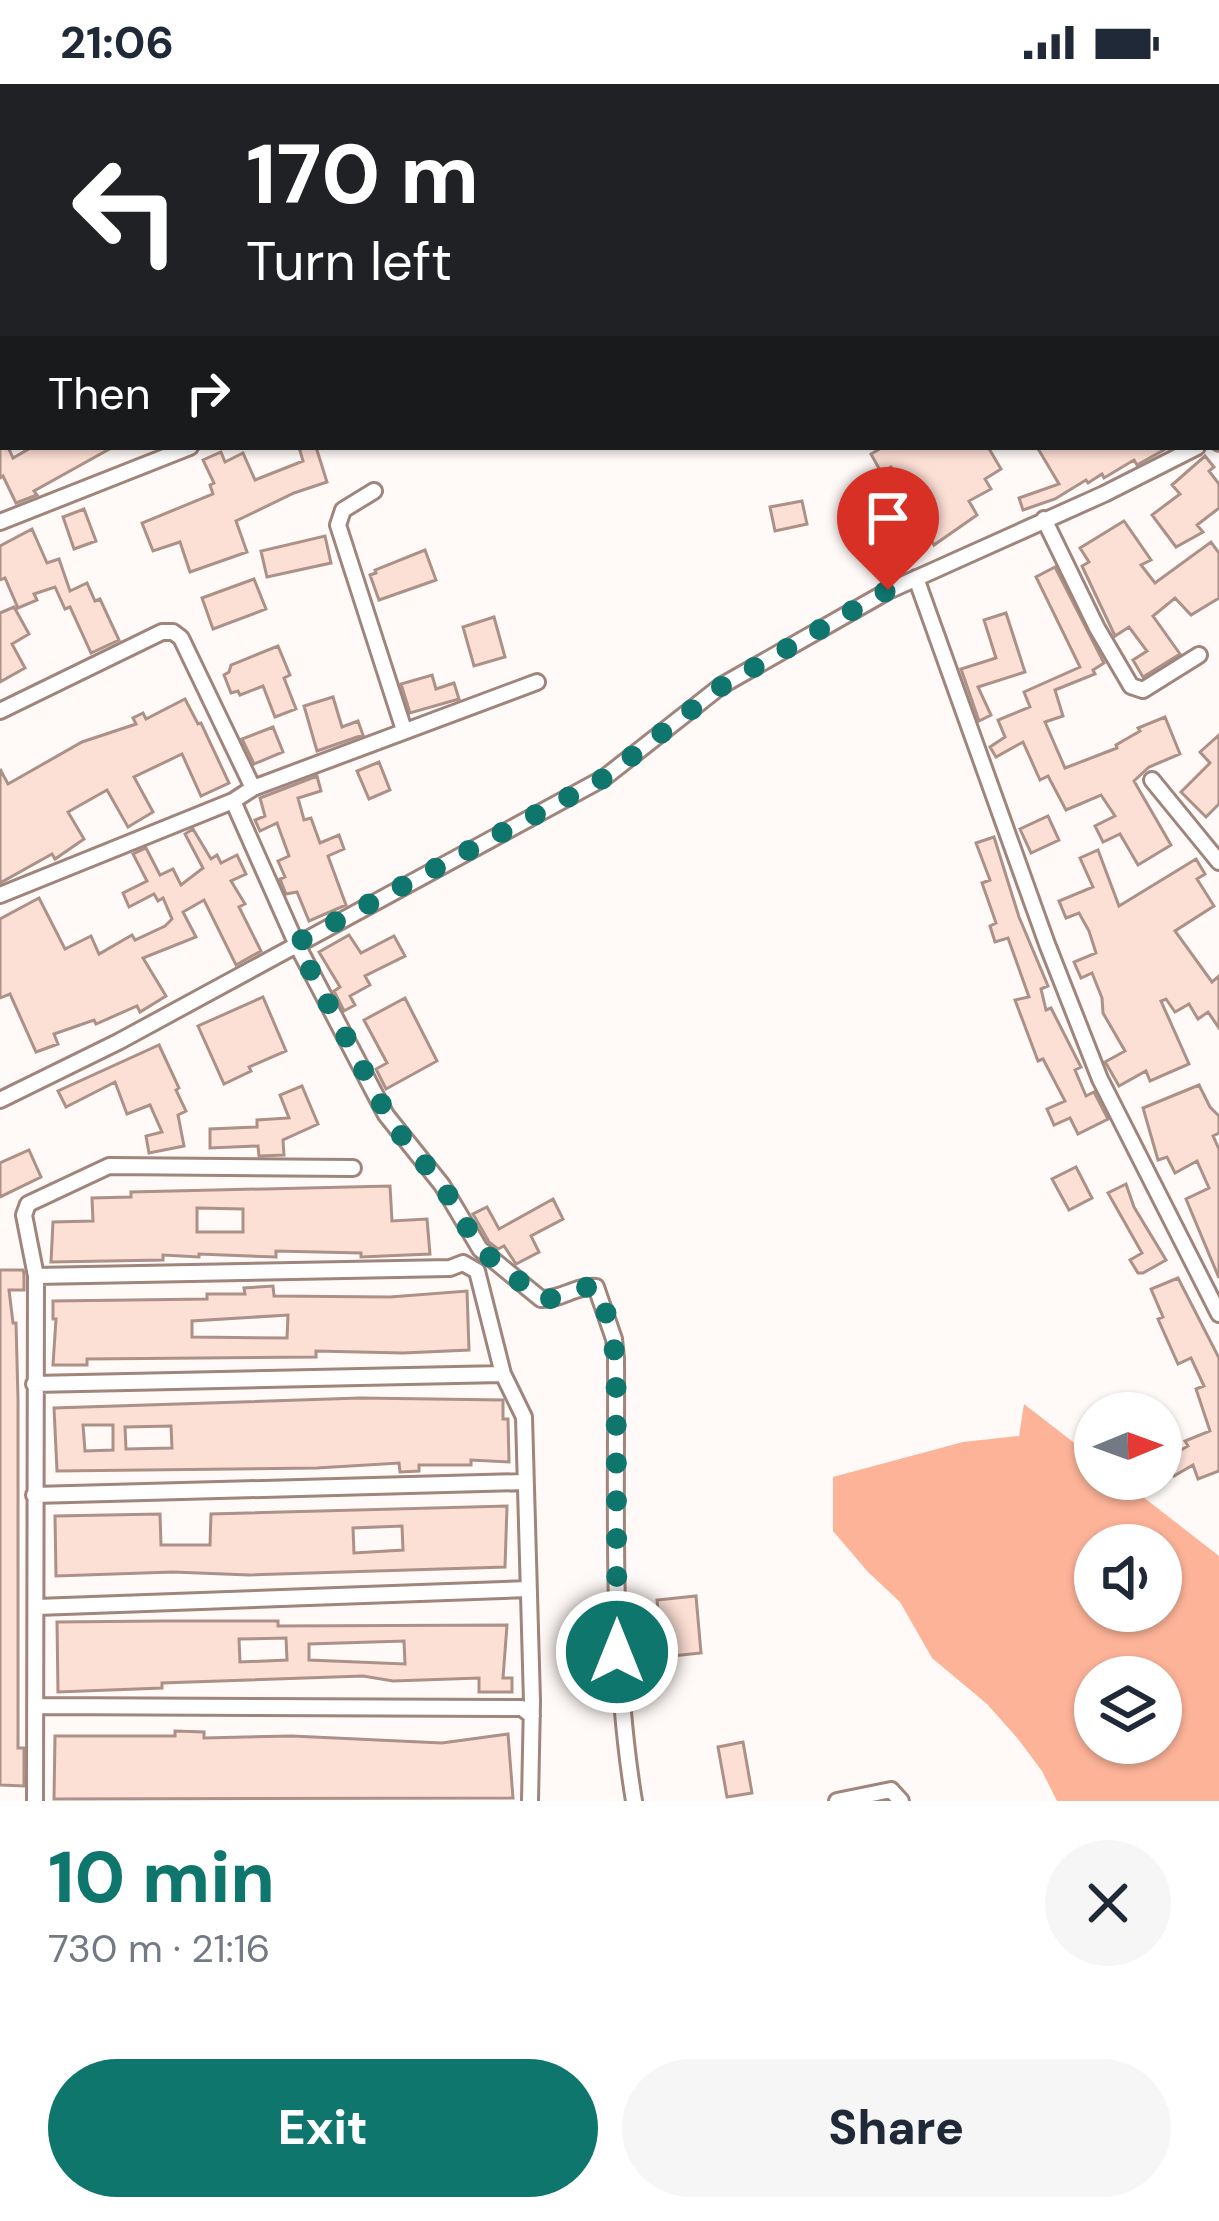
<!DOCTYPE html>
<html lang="en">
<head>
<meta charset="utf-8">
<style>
	body { margin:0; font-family:"DM Sans",sans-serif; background:#f6f6f7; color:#1f2937; height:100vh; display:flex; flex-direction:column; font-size:45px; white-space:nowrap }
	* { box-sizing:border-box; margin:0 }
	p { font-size:39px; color:#747a83 }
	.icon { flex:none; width:66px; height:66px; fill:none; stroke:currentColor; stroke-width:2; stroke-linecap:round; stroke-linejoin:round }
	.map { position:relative; height:1717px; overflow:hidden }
	.panel { display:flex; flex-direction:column; background:#fff; flex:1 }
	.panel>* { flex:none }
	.hud { position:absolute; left:0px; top:0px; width:1221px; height:366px; box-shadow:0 3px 9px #0004; background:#202124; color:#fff; overflow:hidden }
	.needle { width:78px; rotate:89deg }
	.tools { position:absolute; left:1074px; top:1308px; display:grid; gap:24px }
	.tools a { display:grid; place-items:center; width:108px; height:108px; border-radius:50%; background:#fff; box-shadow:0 3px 9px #0004; font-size:60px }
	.pin { position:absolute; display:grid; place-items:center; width:102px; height:102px; color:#fff; margin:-123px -51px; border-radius:50% 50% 50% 0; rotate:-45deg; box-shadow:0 0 12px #0007 }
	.pin .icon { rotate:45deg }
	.me { position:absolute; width:132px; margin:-66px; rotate:0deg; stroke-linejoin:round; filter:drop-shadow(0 0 9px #0008) }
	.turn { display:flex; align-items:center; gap:42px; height:252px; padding:0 48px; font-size:54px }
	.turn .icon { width:156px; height:156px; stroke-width:2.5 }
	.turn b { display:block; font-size:84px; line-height:102px }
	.then { display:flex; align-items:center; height:114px; padding:0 48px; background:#0003; gap:24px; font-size:45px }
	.round { display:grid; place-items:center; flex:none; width:126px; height:126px; border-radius:63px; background:#f6f6f7 }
	.head { display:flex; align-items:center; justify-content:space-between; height:204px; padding:0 48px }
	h1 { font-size:72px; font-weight:800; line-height:90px; color:#0f766e }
	.action { display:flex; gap:24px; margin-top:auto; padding:24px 48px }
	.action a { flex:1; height:138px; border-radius:72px; background:#0f766e; color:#fff; font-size:48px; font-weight:800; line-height:138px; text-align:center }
	.action a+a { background:#f6f6f7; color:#1f2937 }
	.status { display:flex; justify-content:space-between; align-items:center; height:84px; padding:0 60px; background:#fff; direction:ltr }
	.status svg { height:33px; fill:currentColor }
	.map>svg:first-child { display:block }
</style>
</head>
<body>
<div class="status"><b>21:06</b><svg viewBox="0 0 49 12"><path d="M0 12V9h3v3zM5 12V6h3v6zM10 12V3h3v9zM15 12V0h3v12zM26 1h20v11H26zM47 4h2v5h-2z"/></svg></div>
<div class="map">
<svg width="1219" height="1717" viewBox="0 0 1219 1717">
	<rect width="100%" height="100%" fill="#fff9f7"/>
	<path fill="#fcb398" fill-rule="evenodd" d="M1024,1320l71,55v20h25l99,77v245h-162l-15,-30 -24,-32 -31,-35 -55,-46 -32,-56 -32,-30 -35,-41v-54l130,-35 56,-6zM1095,1461h66v66h-66zM1095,1593h66v66h-66z"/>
	<path fill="#fcdfd5" stroke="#ab9187" stroke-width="3" fill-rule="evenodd" d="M0,346l3,17h5l5,11 19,-11h81l-79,44 3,4 -21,8 -13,-27 -3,2z
		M299,363h17l11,35 -33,11 -58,28 11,31 -57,20 -10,-30 -27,9 -11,-28 71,-29 -3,-9 4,-2 -11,-23 18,-8 4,10 18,-9 12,27 48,-19z
		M883,363h105l13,22 -16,10 6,10 -22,12 8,14 -43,30 -43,-78 -10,5 -10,-18z
		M1037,363h132l-32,18 -3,-5 -30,18 -2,-4 -14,9 -2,-3 -31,19 -32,11 -4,-12 40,-14z
		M1205,372l9,11 -5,4 10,13v24l-22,17 6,7 -27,15 -24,-32 28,-21 -8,-9z
		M802,417l5,23 -32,7 -5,-24z
		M84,425l12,32 -22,8 -11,-32z
		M891,436l10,28 -14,5 -5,-14 -20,5 -5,-18z
		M1124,437l27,39 -10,5 14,18 56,-41 8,11v45l-28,17 -16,-17 -22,18 27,38 -37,23 -10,-17 14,-9 -18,-24 -14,9 -33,-70 7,-4 -9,-14z
		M32,445l15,34 12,-4 11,32 17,-8 8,18 5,-2 19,41 -28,13 -21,-46 -5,2 -10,-22 -21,7 3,6 -19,8 -13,-30 -5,2v-34z
		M325,452l6,27 -64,14 -6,-26z
		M425,466l11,30 -57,20 -9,-25 6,-2 -1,-3z
		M1055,483l49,96 -11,7 2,4 -40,16 8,26 -18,6 20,46 52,-20 -1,-3 24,-14 -2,-3 27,-11 15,37 -31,13 -15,14 37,64 -33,20 -18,-31 -17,8 -8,-16 20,-10 -14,-21 -35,15 -18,-34 -8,4 -17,-38 -27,15 -6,-10 15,-10 -7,-17 32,-13 -6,-15 56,-25 -44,-90z
		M254,495l12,30 -53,20 -11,-31z
		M14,523l15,27 -17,10 13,24 -25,14v-69z
		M1006,529l19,59 -47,15 13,28 -12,6 -18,-52 35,-11 -12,-38z
		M494,533l11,40 -31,9 -11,-39z
		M278,562l12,29 -6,3 12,31 -21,8 -12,-31 -23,9 -2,-4 -7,2 -7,-18 5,-3 2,-7z
		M432,591l4,14 18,-6 5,16 -49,14 -9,-29z
		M333,613l9,30 16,-6 5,14 -46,16 -13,-45z
		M185,615l13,25 3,-1 28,60 -28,13 -19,-42 -48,23 19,35 -25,15 -21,-37 -39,22 16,27 -29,20 -3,-5 -52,29v-114l8,15 74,-42 54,-18 -3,-6 10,-5 3,6z
		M273,643l10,25 -29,12 -12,-25z
		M1219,651v69l-13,13 -25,-25 29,-29 -10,-11z
		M379,678l11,28 -21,9 -12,-28z
		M317,692l4,15 -23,7 6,22 7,-2 9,25 19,-8 5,14 -16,7 18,49 -37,16 -12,-29 -11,2 -6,-15 5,-2 -7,-16 11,-5 -12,-33 -17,8 -5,-11 10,-4 -5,-18z
		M1048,732l11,24 -28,13 -11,-24z
		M193,745l18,30 6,-4 4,8 16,-8 9,19 -15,7 14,23 -6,3 22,44 -25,14 -32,-65 -21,12 13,25 -53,21 23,38 -26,16 -3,-6 -41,18 -2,-4 -40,14 4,10 -22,8 -26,-58 -10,4v-79l39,-21 26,51 26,-13 8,18 33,-19 3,5 30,-14 7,-7 -9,-21 -5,3 -4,-7 -25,13 -6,-14 24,-12 -14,-27 13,-6 14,27 13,-6 8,16 22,-17 -18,-34z
		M994,753l25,80 29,69 -7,3 5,21 5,-2 30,59 -6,3 11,26 8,-4 14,27 -30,15 -8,-16 -16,7 -7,-16 18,-8 -22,-42 -5,2 -23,-61 14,-3 -21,-59 -13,4 -5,-16 6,-3 -14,-40 8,-3 -14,-37z
		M1098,766l21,56 77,-47 9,15 -8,5 17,27 -39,25 37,51 7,-6v52l-11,-16 -10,7 -9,-15 -14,8 -9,-13 -5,2 28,63 -39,17 -4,-10 -27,15 -12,-21 -2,-3 20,-11 -22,-38 -1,-15 -10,-25 -11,5 -7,-16 22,-9 -7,-22 -10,-18 -13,5 -7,-17 34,-14 -13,-29z
		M349,851l12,18 33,-17 11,20 -40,20 5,9 -20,11 5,9 -11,6 -10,-20 6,-4 -21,-35z
		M263,913l23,54 -37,16 2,4 -27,13 -26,-58z
		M405,914l32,63 -51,28 -10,-20 11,-6 -23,-43z
		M159,961l20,43 -3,2 10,21 -8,4 6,31 -35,7 -3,-17 16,-4 -12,-27 -23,9 -12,-32 -49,25 -8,-16z
		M1199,1001l11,22 9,9v17l-6,3 6,13v129l-33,-79 23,-11 -12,-27 -22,12 -8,-16 -9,3 -15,-52z
		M302,1002l16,38 -35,16 1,15 -25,1 -1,-10 -48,2v-19l47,-2v-7l32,-2 -9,-23z
		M29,1066l12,27 -41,20v-34z
		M1076,1083l16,31 -23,12 -17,-31z
		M1126,1100l8,23 32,53 -23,13h-5l-8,-13 12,-7 -34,-60z
		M390,1102l2,35 35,-2 3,35 -69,3v-4l-85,-2v6l-77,-3v3l-36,-2v5l-112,2 2,-40 40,-1 -1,-23 39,-1v-5zM197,1124l46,1v23h-46z
		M553,1115l10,20 -32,17 8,16 -23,12 -12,-18 -6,3 -9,-7 -16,-28 14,-7 12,22z
		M0,1186h23l1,4v16h-15l4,33h3l2,76v349h6v38l-24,-1z
		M1178,1194l41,80v113l-21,8 -5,-14 -19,11 -9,-17 23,-13 -3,-5 25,-10 -14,-42 8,-3 -13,-28 -13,6 -20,-45 5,-2 -12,-28z
		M273,1202l1,10 116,1 77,-6 2,59 -66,3 -87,-2v6l-229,2v6h-34l3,-46h-3v-18l154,-2v-5h38l-1,-6zM288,1231l-1,23 -95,-1v-16z
		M360,1314l143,2v19h5l1,43 -38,-2v5h-52v6l-19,1 -1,-9 -82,5 -260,3 -3,-63zM83,1341h30v25l-28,1zM171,1342l1,22 -46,1 -1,-22z
		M507,1422l-2,61 -256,8 -76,-3 -117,4 -1,-60 105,-2 1,31h49l1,-31zM402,1442l1,24 -49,3 -1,-25z
		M696,1512l5,57 -39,4 -5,-57z
		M162,1537h116v5l229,-1 -4,53h9v14h-33v-14l-86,3 -30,-5 -201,7v5l-104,4 -1,-70zM286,1554l1,22 -47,2 -1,-23zM404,1557l1,23 -96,-4v-16z
		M175,1647l29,1v6l88,-2 150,7 66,-9 5,64 -459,1 1,-63h120z
		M743,1658l9,51 -25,4 -9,-50z"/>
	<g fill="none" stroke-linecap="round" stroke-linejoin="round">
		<defs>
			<path id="minor" d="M931,3l5,-3
				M1200,3l3,-3
				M0,241l3,-1
				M1218,358l1,1
				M374,407l-31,19 -5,15 66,205
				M1044,435l53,109 34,58 12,4 56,-35
				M0,438l190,-75
				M916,494l131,366 53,135 119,235
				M0,627l162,-79h11l8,6 72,150 -20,13
				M1152,696l67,82
				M253,704l284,-106
				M0,811l233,-94 63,142 90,172 56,70 38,64 61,50c20,1 35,-14 55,-12l18,52 2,19c1,148 -6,297 18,443
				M0,1016l118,-58 486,-264 117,-92 167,-95 216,-97 93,-47
				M36,1192l414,-8 13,-5 14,8 26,103 21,43 8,284 -2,100
				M34,1300l469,-10
				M34,1411l490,-13
				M37,1523l491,-18
				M35,1622l487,2 10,8
				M35,1717l1,-525 -12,-61 4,-11 81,-38 244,2
				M837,1717l54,-11 10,11"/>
		</defs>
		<use href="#minor" stroke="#9f857c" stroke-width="20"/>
		<use href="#minor" stroke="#fff" stroke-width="14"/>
	</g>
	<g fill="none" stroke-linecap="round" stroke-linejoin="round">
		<path stroke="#0f766e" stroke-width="21" stroke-dasharray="0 37.8" d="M617,1568l-1,-294 -14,-63 -6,-8c-20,-2 -35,14 -55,12l-61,-50 -38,-64 -50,-61 -96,-181 308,-165 118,-92 166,-96"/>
	</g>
</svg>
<div class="tools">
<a><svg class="needle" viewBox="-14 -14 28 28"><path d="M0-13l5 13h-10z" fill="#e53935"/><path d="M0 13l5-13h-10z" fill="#747a83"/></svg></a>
<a><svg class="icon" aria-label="sound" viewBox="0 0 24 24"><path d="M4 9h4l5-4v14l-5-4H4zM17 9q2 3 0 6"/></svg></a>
<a><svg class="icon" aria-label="layers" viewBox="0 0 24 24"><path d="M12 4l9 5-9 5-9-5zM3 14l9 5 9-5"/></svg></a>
</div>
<div class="pin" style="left:888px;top:506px;background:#d93025"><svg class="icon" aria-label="arrive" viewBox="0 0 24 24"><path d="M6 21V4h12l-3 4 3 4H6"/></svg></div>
<svg class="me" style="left:617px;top:1568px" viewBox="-20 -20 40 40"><circle r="17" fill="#0f766e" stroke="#fff" stroke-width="3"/><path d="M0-11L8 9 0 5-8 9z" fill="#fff"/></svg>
<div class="hud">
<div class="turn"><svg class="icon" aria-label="left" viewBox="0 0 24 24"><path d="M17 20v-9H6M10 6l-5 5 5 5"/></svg><div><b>170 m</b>Turn left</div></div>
<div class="then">Then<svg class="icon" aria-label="right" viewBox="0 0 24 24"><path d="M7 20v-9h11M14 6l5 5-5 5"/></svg></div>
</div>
</div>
<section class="panel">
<div class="head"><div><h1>10 min</h1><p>730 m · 21:16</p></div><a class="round"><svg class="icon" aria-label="close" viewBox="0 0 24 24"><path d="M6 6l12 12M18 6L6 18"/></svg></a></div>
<div class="action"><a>Exit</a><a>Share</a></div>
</section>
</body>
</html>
